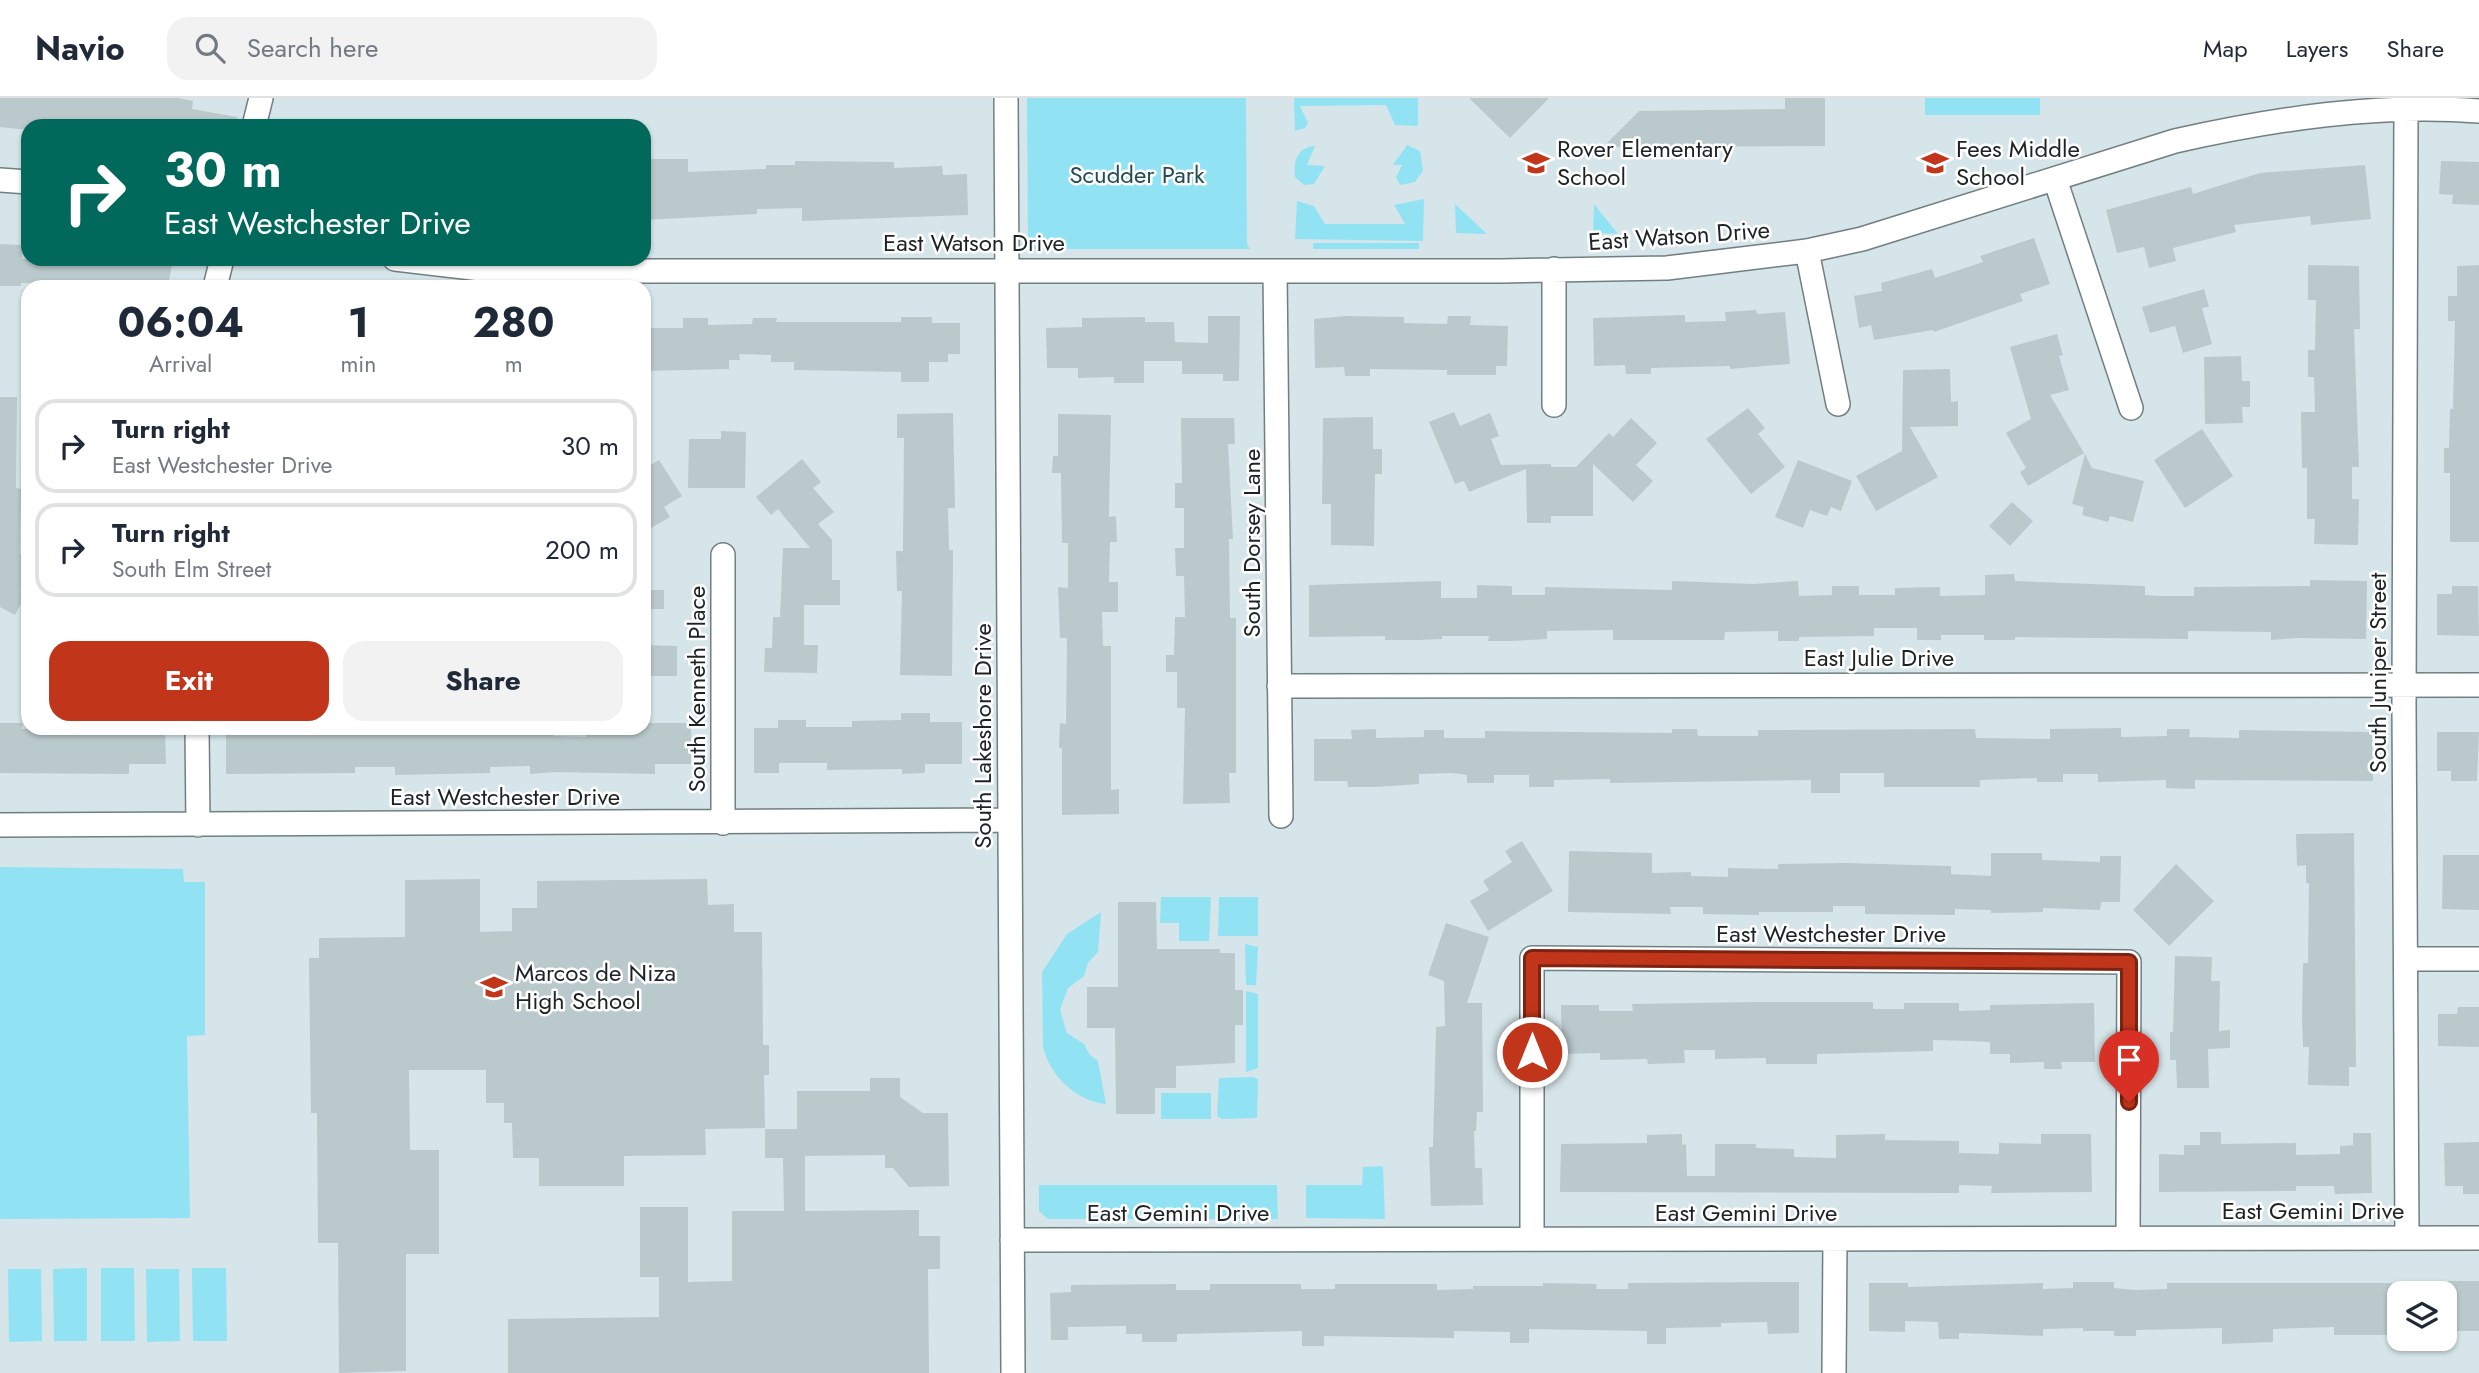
<!DOCTYPE html>
<html lang="en">
<head>
<meta charset="utf-8">
<style>
	body { margin:0; font-family:Jost,sans-serif; background:#f2f2f3; color:#1f2937; height:100vh; display:flex; flex-direction:column; font-size:26px; white-space:nowrap }
	* { box-sizing:border-box; margin:0 }
	p { font-size:23px; color:#747a83 }
	.icon { flex:none; width:38px; height:38px; fill:none; stroke:currentColor; stroke-width:2; stroke-linecap:round; stroke-linejoin:round }
	.map { position:relative; flex:1; overflow:hidden }
	.sheet { position:absolute; left:21px; top:182px; width:630px; height:455px; display:flex; flex-direction:column; background:#fff; border-radius:21px; box-shadow:0 2px 5px #0004 }
	.sheet>* { flex:none }
	.top-card { position:absolute; left:21px; top:21px; width:630px; height:147px; border-radius:21px; box-shadow:0 2px 5px #0004; background:#00695c; color:#fff; overflow:hidden }
	.tools { position:absolute; left:2387px; top:1183px; display:grid; gap:14px }
	.tools a { display:grid; place-items:center; width:70px; height:70px; border-radius:14px; background:#fff; box-shadow:0 2px 5px #0004; font-size:35px }
	.pin { position:absolute; display:grid; place-items:center; width:60px; height:60px; color:#fff; margin:-72px -30px; border-radius:50% 50% 50% 0; rotate:-45deg; box-shadow:0 0 7px #0007 }
	.pin .icon { rotate:45deg }
	.me { position:absolute; width:77px; margin:-38px; rotate:0deg; stroke-linejoin:round; filter:drop-shadow(0 0 5px #0008) }
	.turn { display:flex; align-items:center; gap:24px; height:147px; padding:0 28px; font-size:32px }
	.turn .icon { width:91px; height:91px; stroke-width:2.5 }
	.turn b { display:block; font-size:49px; line-height:60px }
	.eta { display:flex; justify-content:space-evenly; align-items:center; height:119px; text-align:center }
	.eta b { font-size:42px; font-weight:700; line-height:49px }
	.button { display:flex; gap:14px; margin-top:auto; padding:14px 28px }
	.button a { flex:1; height:80px; border-radius:21px; background:#c1361b; color:#fff; font-size:28px; font-weight:700; line-height:80px; text-align:center }
	.button a+a { background:#f2f2f3; color:#1f2937 }
	ul { padding:0; list-style:none }
	li { display:flex; align-items:center; gap:21px; height:94px; margin:0 14px 10px; padding:0 14px; border:4px solid #e0e1e3; border-radius:21px }
	li div { flex:1 }
	li b { display:block; font-size:26px }
	li em { font-style:normal }
	header { display:flex; align-items:center; gap:42px; box-sizing:border-box; height:98px; padding:0 35px; background:#fff; border-bottom:2px solid #e0e1e3 }
	header strong { font-size:33px }
	nav { display:flex; gap:38px; margin-inline-start:auto; font-size:24px }
	.search { width:490px; height:63px; background:#f2f2f3; display:flex; align-items:center; gap:18px; box-sizing:border-box; padding:0 24px; border-radius:21px; color:#747a83; font-size:26px }
	.map>svg:first-child { display:block }
</style>
</head>
<body>
<header>
<strong>Navio</strong>
<div class="search"><svg class="icon" aria-label="search" viewBox="0 0 24 24"><circle cx="10" cy="10" r="6"/><path d="M15 15l6 6"/></svg>Search here</div>
<nav><a>Map</a><a>Layers</a><a>Share</a></nav>
</header>
<div class="map">
<svg width="2479" height="1275" viewBox="0 0 2479 1275">
	<rect width="100%" height="100%" fill="#d6e5e9"/>
	<path fill="#91e3f4" d="M1027,0h219l1,146 3,5h-217l-5,-13z
		M1294,0h124v28l-23,-1 -9,-20 -86,1 8,17 -3,5 -10,3z
		M1925,0h115v17h-115z
		M1407,47l13,6 3,20 -8,11 -15,3 -4,-8 6,-12h-9z
		M1315,48l-8,19 18,1 -11,18 -10,1 -9,-8c-2,-15 2,-30 20,-31z
		M1424,101l-1,42 -128,-2 2,-38 17,5 11,18h80l-11,-19z
		M1455,106l32,30 -31,-1z
		M1594,106l24,30 -25,-1z
		M1313,145h106v6h-106z
		M0,769l183,2 1,13h21v153l-18,1 3,182 -190,1z
		M1161,799h50l-2,44h-30v-18h-19z
		M1219,799h39v39h-40z
		M1101,814l-3,40 -10,11 -4,13 -16,12 -8,22 7,23 17,11 6,11 8,6 8,43c-29,-2 -58,-30 -63,-58l-1,-74 25,-38z
		M1245,846l13,3 -2,38h-10z
		M1246,893l12,3v74l-12,4z
		M1253,979l5,2 -1,39 -35,1 -5,-3 2,-38z
		M1211,995v26h-50v-26z
		M1383,1068l2,53 -79,-1v-33h56l1,-18z
		M1039,1087h238l1,34h-230l-9,-8z
		M87,1170v73h-33l-1,-72z
		M101,1170h33l1,73h-34z
		M192,1170h34l1,73h-34z
		M8,1171h33l1,72 -33,1z
		M146,1171h33l1,72 -33,1z"/>
	<path fill="#bac9cc" d="M0,0h178l15,3 -1,8 45,8 -1,9h-82l-30,-4 -1,4h-95v4l-28,-3z
		M1469,0h80l-39,40z
		M1785,0h40v48l-222,1 36,-36 146,-2z
		M644,61h44v13l78,-3v-4h29v-4l99,1v6l48,-2 1,9 24,-1 1,41 -166,6v-13l-45,1v5l-113,6z
		M2441,63l38,1v43l-27,-1 1,-9 -14,-1z
		M2365,67l6,54 -60,6 -1,-9 -76,9 2,7 -63,16 3,13 -27,7 -5,-21 -27,6 -11,-43 85,-23 2,7 67,-21z
		M2034,140l16,46 -30,10 3,7 -89,31 -1,-2 -59,10 -3,-15 -12,3 -5,-32 28,-5 -1,-8 51,-14 3,9 48,-16 -3,-6z
		M0,146l22,1v14h116l34,5 -4,23 -147,-4v3h-21z
		M2308,167l51,1 1,63h-6l5,138h-7v32h7l-1,46 -44,-1 1,-25h-8v-51h-5l-1,-56h14l-1,-35h-6v-27h7l1,-50h-8z
		M2479,167v277h-29v-69h-6v-25h5l1,-39h3l2,-88h-7v-25h9v-30z
		M2204,191l5,18 -7,1 10,36 -29,9 -8,-27 -25,7 -8,-26z
		M1756,212l1,4 28,-2 5,52 -60,5v-3l-79,2v6h-25l-1,-9 -31,1 -1,-48 92,-3v7l41,-1 -1,-9z
		M1208,218h32l-1,65h-16v-7h-41v-13h-38v22h-30v-6l-36,1v-10h-31l-1,-40 36,-1v-9l63,-1v5h29l1,20 33,1z
		M1345,218l59,1v6l43,1 1,-8h23l-1,9 38,1 -1,40h-11v9h-49v-5l-77,-1v7h-25l-1,-9 -29,1 -1,-49z
		M901,219h31v6h28v31h-12v8h-19v20h-28v-10l-107,-2v-8h-23v-7l-32,-1 1,6h-11v9l-85,2v-43h39v-10h25v7l44,-1 1,-6h24l-1,4h125z
		M2057,236l6,21 -4,1 10,34 -19,5 34,58 -56,33 -8,-14 6,-4 -20,-35 25,-14 -21,-72z
		M2241,258l1,25h8v26h-8l1,16 -38,1 -1,-67z
		M1950,271l1,33 7,-1v25l-48,1 28,50 -62,34 -20,-35 46,-25 1,-81z
		M0,299h17l-1,91 5,1 -1,65 8,4v16l-8,16 6,4 -11,21 -15,-8z
		M1748,310l17,20 -7,6 27,33 -34,27 -45,-55z
		M1454,314l6,14 30,-13 9,23 -8,3 10,26 50,-1v3h25l33,-34 4,4 18,-19 26,25 -21,22 17,16 -20,21 -40,-38v52h-42v7h-24l-1,-54 -57,23 -5,-11 -9,3 -26,-62z
		M953,315l2,95h-7l1,42h4l-1,126 -52,-1 2,-84h-5l-1,-40h7l1,-113h-7v-24z
		M1058,316l53,1 -2,102 7,-1 1,26h-7l-1,40h9v30h-16l1,34h8v144l8,-1v25l-57,1v-67h-3l1,-25 6,1 1,-86h-7l-2,-51 10,1v-45h-6l-1,-70h-9l1,-17h5z
		M1373,319v32h9v25h-7l-1,72 -43,-1v-41h-9l1,-86z
		M1181,320h53l1,26h-7l5,95h-4l1,79h6v155h-7l1,30 -47,1 2,-96h-8v-36h-11v-17h8l1,-38h10l-1,-41h-8l-1,-28h9v-40h-9v-25h7z
		M2202,331l31,47 -48,32 -31,-48z
		M721,333l25,1 -1,56h-57l1,-49h32z
		M2085,356l7,14 52,13 -11,41 -23,-6 -2,6 -26,-7 2,-8 -12,-3z
		M802,361l19,23 -8,6 21,24 -16,12 14,16v40h8v25h-36v40h14l-1,28 -53,-1 1,-24h7l1,-31h7l3,-69h27l-32,-39 -7,6 -15,-18z
		M659,362l23,36 -18,11 6,10 -26,15v-63z
		M1798,362l54,21 -11,30 -10,-4 -4,9 -17,-6 -7,18 -28,-11z
		M2012,404l21,19 -23,25 -21,-20z
		M2014,476l1,7 130,5v9l16,1h33v-9l116,-1v-6l57,1 -1,58 -69,-1 -26,2v-8l-83,-1v8l-173,-2v3h-31v-5h-43v5h-24v-12h-43v8l-75,1v4h-21v-10l-53,1 -1,8h-111v-10l-66,1v8l-36,2h-23l1,-5h-47v3l-25,1h-32v-4l-76,1v-52l132,-4v17h36v-13l35,1v9h33v-8l127,3v-9l81,3 45,-3 1,15 33,-1v-9h27v9h36v-7l45,-1v9l45,-1v-20z
		M2452,488h26l1,50 -42,-1v-41h15z
		M644,492h20v19h-20z
		M644,547l33,1v30h-33z
		M901,615h29v9h32v42h-37v9l-23,1v-5l-75,1v-7h-48v10h-25v-45h24v-8h28v7h46v-6l49,-1z
		M0,625h22v6l143,-1 1,36h-37v10l-129,-1z
		M644,625h47v41h-36v10l-100,-2 -25,2v-8l-40,1v6l-95,2v-8h-40v6l-129,1v-46h328v8l32,1v-9h58z
		M2121,630v9l46,-1v-7h23l-1,8 50,1v-8l133,2 1,49 -178,-1v9l-29,-1v-8l-68,2v-8h-35v8h-26v-4l-57,2v7h-96v-14h-44v20h-29v-13l-201,3v-4l-56,1v7h-25v-12h-35v8h-27v-8l-15,-2 -33,1v10l-43,3h-28l-1,-6h-33v-42h38l-1,-9 25,-1v9l48,-1v-7h20v8h41v-7l187,2v-4h25l1,7h60v-6l217,-1 1,9 74,1v-10z
		M2437,634h42l-2,49h-26v-10h-14z
		M2354,735l2,234h-7v19l-41,-1 1,-38h-6l-1,-29 1,-55h5l1,-80h-3v-18l-9,1 -1,-32z
		M1522,743l31,50 -65,40 -18,-30 19,-11 -6,-9 29,-19 -7,-11z
		M1569,753l83,2v20l39,-1v4l37,1v-9l50,1v-5l67,-1 106,3v8l40,2v-23h51v7l58,2v-6h21l-1,46h-19l-1,8 -57,-2v4l-52,1v-3l-36,-1v6l-90,-1v-8h-32v6h-74v3l-56,-1v-7h-33l1,7 -103,-2z
		M2443,757h36v55l-37,-1z
		M2176,766l38,37 -45,45 -36,-36z
		M480,781v53l32,-1v-23h25v-27l170,-2 1,26 26,-1v28h28l1,113h6v30h-5l1,53 -60,1 1,26 -82,1v30h-85v-28h-26l-1,-35h-8v-20h-18v-33h-77l1,80h29v104h-33v117l-67,2 -1,-130h-20l-1,-130h-6l-2,-155h10v-20l86,-1v-57z
		M1118,804h38l1,47h63v4h15v37h8v35h-8v38l-59,3v22h-21v26h-39l-1,-86h-28v-41h31z
		M1446,825l43,14 -22,66h15l1,109h-6l-1,19h-2l1,37h7l1,37 -52,1 -2,-59h4l3,-120 9,-1 -1,-45 -16,-6z
		M2175,858l37,1 -1,24h9l-1,50 11,-1v18l-22,1 1,39h-32l-1,-28h-6v-28h3z
		M1755,904h118v7h31v-6h55v8l31,-1v-5l104,-2 1,59h-34l1,7h-18v-7l-34,1v-9h-20v-12l-19,-1 -38,-1v11l-116,3v10h-51v-6l-51,1v-9h-31l1,13 -37,1 -1,-5 -47,1v-7l-38,1 -1,-49h38v6h34l-1,-7z
		M2458,909h21v40l-41,-1v-32h19z
		M870,980h30v19l23,16h25l1,73 -40,1 -16,-19h-8v-13l-80,1v55l114,-1v26h21v33h-12l1,104h-421v-54l151,-2v-40h-19v-70h48v75l44,-1v-70h52l-1,-53h-18v-29h32v-38h73z
		M2200,1034h21v12l75,-1v12l44,-1v-8l13,-1v-12h18l1,60 -37,1 -1,-8h-38v5l-137,1v-38l25,1v-10h16z
		M1682,1036v11l4,-1 1,32h28v-32h41v4l38,1v8l42,1v-23l49,-1v6l74,1v12l40,1v-11l42,1v-10h50l1,58 -101,1 1,-7 -33,-1v8l-399,-1 1,-48 86,-1v-8z
		M2479,1044v52h-16v-8h-18l-1,-43z
		M2448,1183h31v50h-34v-42h3z
		M1799,1184v51l-31,1 -1,-12 -46,1v4l-55,1v16h-19v-13l-118,-2v14h-19v-11l-56,-1v7l-130,-2v10h-22v-15l-125,3v8h-35v-8h-16v-8l-58,1v13h-17l-1,-47 21,-1v-7l105,-1v6h34v-6h91v5h34v-5h102v6l36,-1v-3h70v-3l54,1 -1,5h32v-6z
		M2073,1184h41v6l22,2 31,-1v-6h232v52h-65v-8l-61,2v13l-51,2v-16l-86,2v6h-22v-5h-31v-3l-40,1v7l-84,-3v6h-20l-1,-17 -33,-1v11l-36,-1v-48h39v4l135,-4v6l30,-1z"/>
	<g fill="none" stroke-linecap="round" stroke-linejoin="round">
		<defs>
			<path id="minor" d="M1006,0l7,1275
				M2406,11l-2,596 3,532
				M254,28l7,-28
				M2055,81l76,229
				M0,82l28,2
				M1807,153l31,153
				M395,161l103,12h1003l166,-3 140,-17 55,-12 313,-98c99,-22 202,-38 304,-30
				M1554,171v136
				M1275,173l6,545
				M215,189l7,-28
				M723,457v268
				M1279,588l1200,-1
				M197,630l1,97
				M0,727l1010,-5
				M2406,861h73
				M1532,1139v-279l597,4 -1,276
				M1012,1142l1467,-2
				M1834,1275l1,-133"/>
		</defs>
		<use href="#minor" stroke="#717f82" stroke-width="26"/>
		<use href="#minor" stroke="#fff" stroke-width="23"/>
	</g>
	<g fill="none" stroke-linecap="round" stroke-linejoin="round">
		<defs>
			<path id="route" d="M1532,954v-94l597,4v140"/>
		</defs>
		<use href="#route" stroke="#7d2312" stroke-width="18"/>
		<use href="#route" stroke="#c1361b" stroke-width="12"/>
	</g>
	<defs>
		<symbol id="school-bare" viewBox="-9 -9 18 18"><path d="M0-5L7-2L0 1L-7-2ZM-4 1L0 2.5L4 1V4Q0 6-4 4Z" fill="#c1361b" stroke="#fff" stroke-width="2.5" paint-order="stroke"/></symbol>
	</defs>
	<g fill-rule="evenodd">
		<use href="#school-bare" x="1517" y="46" width="38" height="38"/>
		<use href="#school-bare" x="1916" y="46" width="38" height="38"/>
		<use href="#school-bare" x="475" y="870" width="38" height="38"/>
	</g>
	<g text-anchor="middle" stroke-width="5" stroke-linejoin="round" paint-order="stroke">
		<g font-size="24" fill="#1d2324" stroke="#fff" text-anchor="start">
			<text x="1557" y="59">Rover Elementary<tspan x="1557" dy="28">School</tspan></text>
			<text x="1956" y="59">Fees Middle<tspan x="1956" dy="28">School</tspan></text>
			<text x="515" y="883">Marcos de Niza<tspan x="515" dy="28">High School</tspan></text>
		</g>
		<g font-size="24" fill="#244c55" stroke="#fff">
			<text x="1137" y="85">Scudder Park</text>
		</g>
		<g font-size="24" fill="#1d2324" stroke="#fff">
			<text transform="translate(1679 138) rotate(-4)" y="8">East Watson Drive</text>
			<text x="974" y="153">East Watson Drive</text>
			<text transform="translate(1252 445) rotate(-90)" y="8">South Dorsey Lane</text>
			<text x="1879" y="568">East Julie Drive</text>
			<text transform="translate(2378 575) rotate(-90)" y="8">South Juniper Street</text>
			<text transform="translate(697 591) rotate(-90)" y="8">South Kenneth Place</text>
			<text transform="translate(983 638) rotate(-90)" y="8">South Lakeshore Drive</text>
			<text x="505" y="707">East Westchester Drive</text>
			<text x="1831" y="844">East Westchester Drive</text>
			<text x="2313" y="1121">East Gemini Drive</text>
			<text x="1178" y="1123">East Gemini Drive</text>
			<text x="1746" y="1123">East Gemini Drive</text>
		</g>
	</g>
</svg>
<div class="tools">
<a><svg class="icon" aria-label="layers" viewBox="0 0 24 24"><path d="M12 4l9 5-9 5-9-5zM3 14l9 5 9-5"/></svg></a>
</div>
<div class="pin" style="left:2129px;top:1004px;background:#d93025"><svg class="icon" aria-label="arrive" viewBox="0 0 24 24"><path d="M6 21V4h12l-3 4 3 4H6"/></svg></div>
<svg class="me" style="left:1532px;top:954px" viewBox="-20 -20 40 40"><circle r="17" fill="#c1361b" stroke="#fff" stroke-width="3"/><path d="M0-11L8 9 0 5-8 9z" fill="#fff"/></svg>
<div class="top-card">
<div class="turn"><svg class="icon" aria-label="right" viewBox="0 0 24 24"><path d="M7 20v-9h11M14 6l5 5-5 5"/></svg><div><b>30 m</b>East Westchester Drive</div></div>
</div>
<section class="sheet">
<div class="eta">
<div><b>06:04</b><p>Arrival</p></div>
<div><b>1</b><p>min</p></div>
<div><b>280</b><p>m</p></div>
</div>
<ul>
<li><svg class="icon" aria-label="right" viewBox="0 0 24 24"><path d="M7 20v-9h11M14 6l5 5-5 5"/></svg><div><b>Turn right</b><p>East Westchester Drive</p></div><em>30 m</em></li>
<li><svg class="icon" aria-label="right" viewBox="0 0 24 24"><path d="M7 20v-9h11M14 6l5 5-5 5"/></svg><div><b>Turn right</b><p>South Elm Street</p></div><em>200 m</em></li>
</ul>
<div class="button"><a>Exit</a><a>Share</a></div>
</section>
</div>
</body>
</html>
